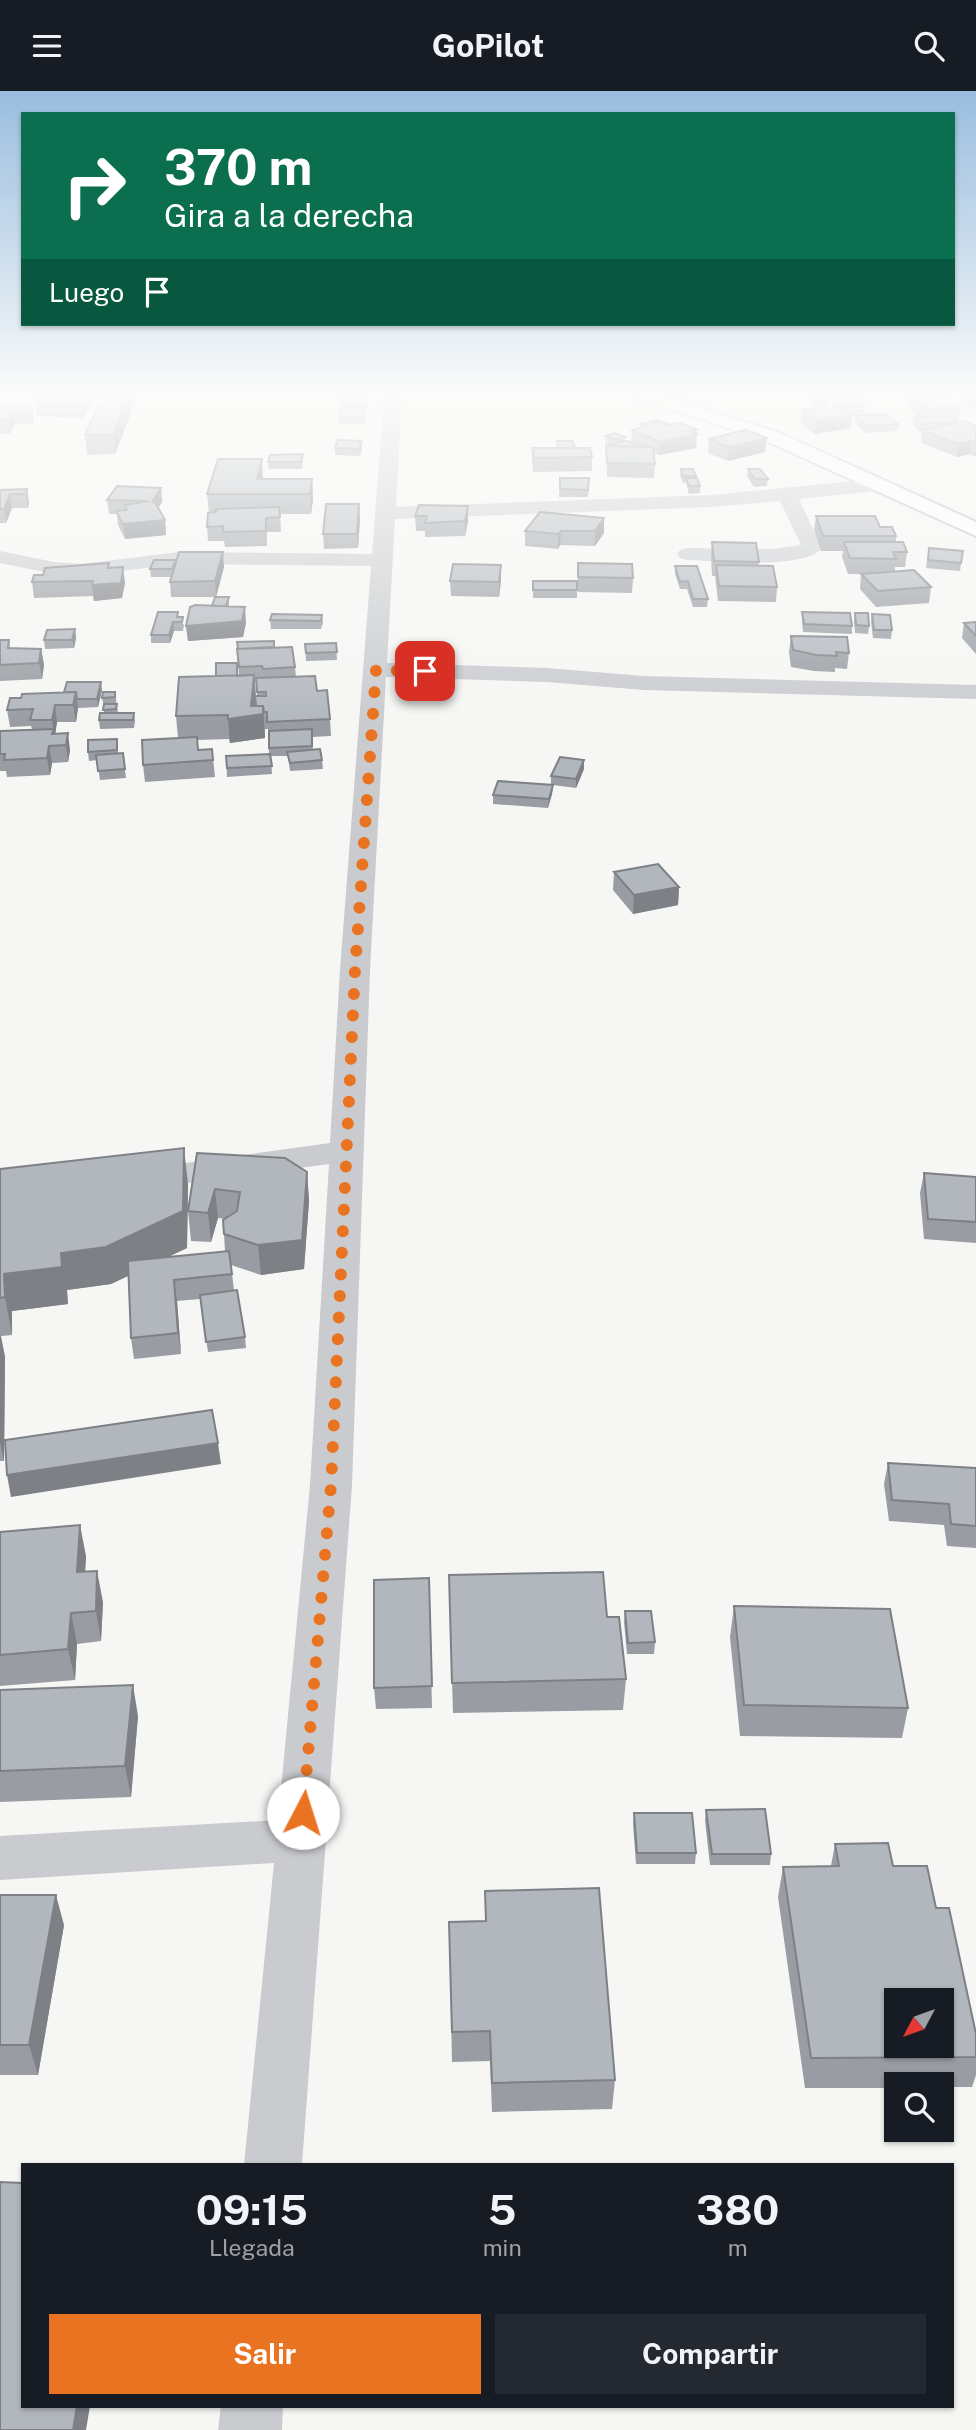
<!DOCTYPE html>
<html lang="es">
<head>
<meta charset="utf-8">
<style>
	body { margin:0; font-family:"Public Sans",sans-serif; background:#242831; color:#f1f3f6; height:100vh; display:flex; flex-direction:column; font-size:26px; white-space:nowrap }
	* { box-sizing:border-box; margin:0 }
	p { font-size:23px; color:#9ea1a6 }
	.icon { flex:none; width:38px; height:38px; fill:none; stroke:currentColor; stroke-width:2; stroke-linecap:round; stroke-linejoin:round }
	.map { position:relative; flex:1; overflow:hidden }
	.details { position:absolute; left:21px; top:2072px; width:933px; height:245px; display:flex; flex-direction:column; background:#171b24; border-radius:0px; box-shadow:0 2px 5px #0004 }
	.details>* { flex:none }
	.hud { position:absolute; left:21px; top:21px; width:934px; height:214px; border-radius:0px; box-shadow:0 2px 5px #0004; background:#0b6e4f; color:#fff; overflow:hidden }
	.needle { width:46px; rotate:229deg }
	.buttons { position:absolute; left:884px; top:1897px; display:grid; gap:14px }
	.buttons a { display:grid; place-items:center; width:70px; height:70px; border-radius:0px; background:#171b24; box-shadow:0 2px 5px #0004; font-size:35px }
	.pin { position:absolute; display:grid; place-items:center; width:60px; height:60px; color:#fff; margin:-30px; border-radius:14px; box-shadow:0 4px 10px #0006 }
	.me { position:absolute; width:77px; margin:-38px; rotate:5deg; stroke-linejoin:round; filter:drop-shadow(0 0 5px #0008) }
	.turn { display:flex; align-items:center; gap:24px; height:147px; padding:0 28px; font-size:32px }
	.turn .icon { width:91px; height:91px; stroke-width:2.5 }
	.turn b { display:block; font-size:49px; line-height:60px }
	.then { display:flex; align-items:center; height:66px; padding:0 28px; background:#0003; gap:14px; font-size:26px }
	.eta { display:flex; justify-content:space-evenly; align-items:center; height:119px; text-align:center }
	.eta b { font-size:42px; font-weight:700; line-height:49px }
	.button { display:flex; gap:14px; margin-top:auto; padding:14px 28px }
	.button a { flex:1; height:80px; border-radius:0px; background:#ea7321; color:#fff; font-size:28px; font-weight:700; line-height:80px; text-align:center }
	.button a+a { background:#242831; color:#f1f3f6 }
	header { display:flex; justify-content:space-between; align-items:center; height:91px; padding:0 28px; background:#171b24; font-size:32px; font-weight:700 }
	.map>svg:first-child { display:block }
</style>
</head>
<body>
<header><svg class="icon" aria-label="menu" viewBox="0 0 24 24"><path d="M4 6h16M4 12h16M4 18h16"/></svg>GoPilot<svg class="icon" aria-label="search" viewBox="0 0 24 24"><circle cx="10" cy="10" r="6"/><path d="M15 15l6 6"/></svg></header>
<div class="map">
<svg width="976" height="2339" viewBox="0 0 976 2339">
	<rect width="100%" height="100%" fill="#f6f7f4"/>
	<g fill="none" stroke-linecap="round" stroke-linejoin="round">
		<defs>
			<path id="primary" d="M636,306h32l112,36 196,89v14l-210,-95 -84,-29 -43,-11z"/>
		</defs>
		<use href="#primary" stroke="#b9bcc0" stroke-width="4"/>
		<path fill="#c9cbcf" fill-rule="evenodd" d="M384,306h18l-6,110 315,-12 174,-17 10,6 -10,6 -86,9 23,49c-16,22 -108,13 -135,12l-7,-2 -3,-4 3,-4 7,-2 85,1 29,-4 -21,-44 -69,6 -316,12 -8,144 160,5 97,8 332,9v14l-332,-9 -97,-8 -161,-5 -16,293 -18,515 -50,680h-58l30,-302 -274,17v-44l278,-16 32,-335 19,-321 -193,26 -12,-3 -5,-7 5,-7 12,-3 194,-27 10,-173 31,-404 -193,-2 -97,12 -27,-2 -54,-11v-12l54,11 27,2 97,-12 194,2z
			M221,2315h62l-1,24h-64z"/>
		<use href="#primary" fill="#fff" fill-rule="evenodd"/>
	</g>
	<path fill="#999da3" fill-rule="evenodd" d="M40,306h54l1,5 -13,16 -45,-2 -2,-13z
		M102,306h35l-22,57 -28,1 -2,-20z
		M341,306l26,1v6l-3,20h-24l-1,-7 3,-14h-1z
		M810,306h47l8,9v7h-15l2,2 -1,13 -36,6 -14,-11 1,-13 22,-2 -12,-1 1,-7h-3zM828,310h5v3l3,3 -9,1z
		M911,306h38l11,11 -2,14 18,4v31l-7,-3 -12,3 -36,-14 1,-12h-3l-6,-7 1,-7h3l-7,-8z
		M960,306h16v14z
		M0,315h32l2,13 -2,5h-18l-3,9 -11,1z
		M855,324l43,9 -1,7 -31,2 -12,-11z
		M641,333l56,10 -1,14 -37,7 -5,-2 1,11 -1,14 -47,-1 -1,-31h3l1,-1 -5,-2v-7l26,6 1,-12 9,-3z
		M767,347l-2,14 -37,9 -20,-8 1,-14z
		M362,350v7l-2,8 -25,-1v-7z
		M557,350l18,7 17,9v14l-59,1 -1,-10v-14h25z
		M303,363v7l-1,8h-33l-1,-7z
		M681,378l15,7v2l4,8v7l-11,1 -3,-11h-3l-3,-7z
		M748,378l20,10 -1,7 -13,1 -7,-11z
		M560,387h29l-1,19h-29z
		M263,388h49l1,20 -2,15h-31l1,18h-14v14l-42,1 -1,-6h-16l-1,-14 2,-14 -2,-19z
		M161,397l1,14 -4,6 7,12 1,15 -41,4 -7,-14 -1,-11h-8l-2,-14z
		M27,398l2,14 -1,5h-16l-6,15h-6v-33z
		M419,414l49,16 -3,15 -40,1v-6h-9l-1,-15z
		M540,421l64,21 -9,13 -35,-1 -2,4 -33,-3v-15z
		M816,425l64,11 16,9v6l11,10 -2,15h-10v5l36,15 -2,16 -53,4 -16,-18 1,-15h9h-22l-6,-17 1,-6h-22l-7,-21z
		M360,428l-2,29 -34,1 -1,-15z
		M712,451l47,20 -1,4 19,21 -1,15 -58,-1 -3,-25h-3l-1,-19z
		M929,457l34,3 -3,20 -34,-3z
		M578,472l55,15 -1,15 -54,-1z
		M501,474v15l-2,17 -48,-1 -1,-15z
		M675,475l33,33 -1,8h-14l-6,-18h-7l-5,-15z
		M224,476l-8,30h13v10l17,16 -3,14 -55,4 -2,-15 26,-20 3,-9h-44l-1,-15 1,-5h-20l-1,-8z
		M109,477l16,15 -3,15 -28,3 -1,-5 -59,2 -2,-16 11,-7z
		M533,490h44v17h-44z
		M178,521v5l6,8 -1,6h-9l-4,12h-19v-8z
		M802,521l50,14v8l-49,-2 -1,-12z
		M855,522l14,13 -1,8 -13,-1 -1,-12z
		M872,523l20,16 -1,9 -18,-1 -2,-16z
		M322,524l1,8 -2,6h-50l-1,-9z
		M976,531v32l-14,-16 2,-15z
		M75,538l1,9 -2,10 -29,1 -1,-9z
		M791,545l58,17 -2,16 -12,-1v4l-21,-1 -23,-4 -2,-15z
		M0,549h9l1,8 31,1 3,16 -2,14 -42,2z
		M336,552l1,17 -31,1 -1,-17z
		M274,556l21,20 1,10 21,14 13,28 1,17 -19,1 1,13 9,10 1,9 -33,2 -2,-15h-17l1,18 -45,3 -1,-21 43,-2 -1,-25h-3v9l-35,5 -1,-4 -32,1 1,10 14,-1 3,28 -70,5 -2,-17 35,-27 -2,-22 63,-40 -2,-27zM255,591h2v14h-1z
		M102,599l-4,17 -20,1 -2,14h-19l-2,12 15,16 -2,12 -16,1 -2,12 -43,2 -1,-6h-6v-40l32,-2 -1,-3 -21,1 -3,-17 14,-12z
		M115,601l3,21h16l1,8 -1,7 -34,1 -1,-9 5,-7v-7l-2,-8z
		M117,648l1,14h5l3,25 -26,2 -3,-20 -8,1 -1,-9z
		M584,678l-8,19 -23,-3 -1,9 -4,14 -55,-4v-9l58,-10v-9z
		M614,781l65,15 -1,18 -45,9 -20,-24z
		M197,1062l110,19 2,29 -5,68 -43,6 -30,-10 3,25 11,47 1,11 -38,4 -8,-53 -23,2 4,53 -47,5 -3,-21 -3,-62 -17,8 -44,6 1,14 -56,7v24l-11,1 4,21 -1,104h-4v-292l188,15 -1,64 -19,9 57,-6 -1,-17 1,-15 -7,-1 -7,24 -20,-1 -3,-30z
		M924,1082l52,4v66l-52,-4 -4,-46z
		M888,1372l88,5v80l-29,-2 -3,-21 -55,-4 -5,-37z
		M0,1441l86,24 -1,16 18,30 -2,39 -24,3 -2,36 -75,6z
		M449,1484l158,42 19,62 -3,31 -170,3z
		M429,1487l3,130 -56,1 -2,-21z
		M734,1515l174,102 -6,30 -162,-2 -10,-99z
		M625,1520l30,31 -1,12h-27l-3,-32z
		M0,1599l138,26 -7,81 -131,5z
		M706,1719l65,44 -1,11h-60l-5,-44z
		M634,1722l62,40 -1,11h-59l-3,-40z
		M835,1753l58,22 43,42 40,126v41l-4,12h-30v-3h-46v4h-91l-27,-191 5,-30 48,-1z
		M485,1800l130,189 -3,29 -120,3 -2,-51 -38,1 -3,-140 36,-1z
		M0,1804l64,30 -26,150h-38z"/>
	<path fill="#7d8085" d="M86,306h8l1,5 -13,16 -2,-14z
		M128,306h9l-22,57 -2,-19z
		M367,307v6l-3,20 1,-18z
		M32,315l2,13 -2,5 -2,-13z
		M13,320l1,13 -3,9 -1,-13z
		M852,324l-1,13 -36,6 2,-14z
		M697,338l-1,19 -37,7 1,-13z
		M625,346l-1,7 -9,2v-7z
		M767,347l-2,14 -37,9 1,-14z
		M362,350v7l-2,8 -1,-7z
		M971,350l-2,13 -12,3 1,-13z
		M262,368l1,20h-6z
		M312,388l1,20 -2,15 -1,-20z
		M161,397l1,14 -9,14 -1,-14z
		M27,398l2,14 -1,5 -2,-14z
		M10,403l2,14 -6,15 -2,-14z
		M359,413l1,15 -2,29 -1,-14z
		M468,415v15l-3,15v-15z
		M604,427v15l-9,13v-15z
		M165,429l1,15 -41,4 -2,-15z
		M561,440l-1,14 -2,4v-15z
		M223,461l1,15 -8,30 -1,-16z
		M501,474v15l-2,17v-15z
		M123,476l2,16 -3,15 -28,3 -2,-16z
		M245,516l1,16 -3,14 -55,4 -2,-15z
		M173,531l1,9 -4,12 -1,-8z
		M75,538l1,9 -2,10 -2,-8z
		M41,558l3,16 -2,14 -3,-16z
		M254,584l2,24 -2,16 9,-9 2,32 -35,5 -2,-24 23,-13z
		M101,591l1,8 -4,17 -1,-8z
		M76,601l2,16 -2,14 -3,-17z
		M55,614l2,17 -2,14 -3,-2 1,-5 -1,-9z
		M68,642l2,17 -2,12 -2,-17z
		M49,655l3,17 -2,12 -3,-17z
		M584,669v9l-8,19v-9z
		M553,694l-1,9 -4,14 1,-9z
		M679,796l-1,18 -45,9 1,-19z
		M184,1057l4,36 -1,64 -76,36 -44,6 1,14 -56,7v24l-7,-38 -1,-23 57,-21z
		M307,1081l2,29 -5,68 -43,6 -3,-30z
		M215,1098l3,29 -7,24 -3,-29z
		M174,1189l3,21 4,53 -3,-21z
		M0,1242l5,24 -1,104 -4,-19z
		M218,1352l3,21 -210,33 -4,-22z
		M80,1434l6,31 -3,47 -6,-31z
		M97,1480l6,31 -2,39 -5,-30z
		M71,1522l6,31 -2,36 -7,-31z
		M133,1594l5,31 -7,81 -6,-31z
		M56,1804l8,30 -26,150 -9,-30z
		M77,2315h13l-4,24h-13z"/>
	<path fill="#b2b7be" stroke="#7d8085" stroke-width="2" fill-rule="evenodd" d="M40,306h46l-6,7 -45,-1z
		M102,306h26l-15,38h-28z
		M344,306h22l1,1 -2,8h-23z
		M814,306h14v4h-15z
		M834,306h23l8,9 -22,1z
		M913,306h36l11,11 -36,1z
		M0,315h32l-2,5h-17l-3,9h-10z
		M341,316h24l-1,10h-25z
		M840,316l12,8 -35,5 -15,-10z
		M886,323l12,10 -32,2 -11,-11z
		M952,325l6,6 -38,2 -6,-7z
		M657,329l14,5h-2l-10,-3 -13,4 -5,-2z
		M964,330l12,5v17l-5,-2 -13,3 -36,-14z
		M659,331l11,3 9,-2 18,6 -9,2 9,3 -37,8 -28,-12z
		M746,339l21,8 -38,9 -20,-8z
		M615,342l10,4 -10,2 -10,-3z
		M338,349l24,1 -3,8 -24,-1z
		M557,350h16l2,7h-17z
		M627,350l16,6 -31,-1 -3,-1z
		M606,355l47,1 2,17 -48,-1z
		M532,357h58l2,9 -58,1z
		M303,363l-2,8h-33l2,-7z
		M218,368h44l-5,20h55l-2,15h-103z
		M681,378h12l3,7h-13z
		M748,378h12l8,10h-13z
		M560,387h29l-1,12 -28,-1z
		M686,387h11l3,8h-11z
		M117,395l44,2 -9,14h3l10,18 -42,4 -7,-13 11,-1 -2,-5 24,-4 -42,-1z
		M27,398l-1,5h-16l-6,15h-4v-19z
		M326,413h33l-2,30h-34z
		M419,414l49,1 -3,15 -40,2 2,-7h-12z
		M279,416l1,10 -14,1v13l-43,1v-6l-16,1 1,-14 8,-1v-3z
		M540,421l64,6 -9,13h-34l-3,3 -33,-3z
		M816,425h59l5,11h12l4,9h-73z
		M712,451l44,1 3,19 -45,-1z
		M844,451h59l4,10h-14l3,7 -46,-1z
		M929,457l34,3 -2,12 -33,-3z
		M179,461h44l-8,29 -45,1z
		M154,469h22l-4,9h-22z
		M109,472l-1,5 15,-1 -2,16 -29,2 1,-4 -61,1 2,-7h9l2,-7z
		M578,472l54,1 1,14 -55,-1z
		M453,473l48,1 -2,17 -49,-1z
		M716,474l57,1 4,21 -58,-1z
		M675,475h22l11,33h-15l-5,-18 -8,1z
		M914,479l17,17 -53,4 -17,-17z
		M533,490h44v9h-44z
		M215,506h14l-3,9h-14z
		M195,514l50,2 -3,14 -56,5 4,-19z
		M158,521h20l-1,5h6l-1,5h-9l-4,13h-18z
		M802,521l48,1 2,13 -48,-2z
		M855,522h13l1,13 -13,-1z
		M272,523l50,1 -1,6 -51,-1z
		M872,523l18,1 2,15h-18z
		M976,531v14l-12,-13z
		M75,538l-3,11h-28l3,-10z
		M791,545l56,1 2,16 -13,-1 1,4 -21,-1 -23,-5z
		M0,549h9l-1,8 33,1 -2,14 -39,2z
		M274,550v6l-36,2 -1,-7z
		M336,552l1,9 -31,1 -1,-9z
		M292,556l3,20 -32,2 -1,-3 -23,1 -2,-18z
		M216,572h21v13l15,-1 -36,1z
		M254,584l-3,31h12v8l-35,5v-4l-52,1 3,-39z
		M315,585l2,15 10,-1 3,29 -63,3v-10h-3l-1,-6h-7l-1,-10h11v-4h-9l-1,-14z
		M67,591h34l-4,17h-20l-1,-7h-12z
		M76,601l-3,13h-18l-3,15h-22l3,-11 -26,1 3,-12h11l1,-4z
		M103,601h12v5l-13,1z
		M104,613h13l-1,5 -13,1z
		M100,622h34l-1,7h-34z
		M54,638l-2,5 16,-1 -2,12 -17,1 -2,12 -43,2 1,-6h-5v-23z
		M312,638v17l-43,2v-17z
		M197,646l1,13 14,-1 1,11 -70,5 -1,-25z
		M117,648v11l-29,2v-12z
		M320,658l2,11 -32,3 -3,-11z
		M123,662l2,16 -27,2 -2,-16z
		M270,663l2,12 -45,2 -1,-12z
		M560,666l24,3 -8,19 -25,-3z
		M498,690l55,4 -4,14 -56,-4z
		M658,773l21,23 -45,8 -20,-23z
		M184,1057l-1,63 -77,36 -45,6 1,14 -58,7 1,23 -5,1v-129z
		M197,1062l88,5 22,14 -5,68 -44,5 -34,-11 -1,-14 14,-9 3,-19 -25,-3 -7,24 -20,-2z
		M924,1082l52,4v45l-48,-3z
		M229,1160l3,23 -58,6 4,53 -47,5 -3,-77z
		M237,1199l8,47 -39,5 -6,-47z
		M212,1319l6,33 -211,32 -2,-35z
		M888,1372l88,5v58l-25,-2 -2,-20 -57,-4z
		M80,1434l-3,47 20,-1 -1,40 -25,2 -3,36 -68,6v-123z
		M603,1481l4,45h12l7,62 -174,4 -3,-108z
		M429,1487l3,108 -58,2v-108z
		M734,1515l156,3 18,99 -164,-3z
		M625,1520h26l4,31 -27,1z
		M133,1594l-8,81 -125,5v-81z
		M765,1718l6,45h-59l-6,-44z
		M634,1722h58l4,40h-59z
		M888,1752l5,23h34l9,42h13l27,126v23l-165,1 -28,-191 56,-1 -4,-22zM896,1909h46v46h-46z
		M599,1797l16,192 -123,3 -2,-52 -38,1 -3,-110 37,-1 -1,-30z
		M0,1804h56l-27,150h-29z
		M0,2091l23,1v223h54l-4,24h-73z"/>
	<linearGradient id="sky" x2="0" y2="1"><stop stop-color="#99bddf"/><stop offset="0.48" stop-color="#fbfbfa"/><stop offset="1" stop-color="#fbfbfa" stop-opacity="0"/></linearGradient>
	<rect width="976" height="634" fill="url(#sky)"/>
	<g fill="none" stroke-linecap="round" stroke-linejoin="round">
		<path stroke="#ea7321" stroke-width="12" stroke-dasharray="0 21.6" d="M303,1722l28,-328 24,-515 21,-300 49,1"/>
	</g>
</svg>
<div class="buttons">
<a><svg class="needle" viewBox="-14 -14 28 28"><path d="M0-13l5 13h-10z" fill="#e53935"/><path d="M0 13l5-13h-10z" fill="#9ea1a6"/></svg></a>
<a><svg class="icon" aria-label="search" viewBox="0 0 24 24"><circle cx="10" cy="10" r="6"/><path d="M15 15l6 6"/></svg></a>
</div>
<div class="pin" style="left:425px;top:580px;background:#d93025"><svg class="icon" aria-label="arrive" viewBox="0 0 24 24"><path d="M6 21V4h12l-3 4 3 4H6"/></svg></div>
<svg class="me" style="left:303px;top:1722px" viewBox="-20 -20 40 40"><circle r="19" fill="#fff"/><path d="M0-13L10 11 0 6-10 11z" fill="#ea7321"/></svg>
<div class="hud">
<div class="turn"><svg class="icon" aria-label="right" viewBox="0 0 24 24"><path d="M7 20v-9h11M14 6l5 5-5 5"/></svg><div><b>370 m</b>Gira a la derecha</div></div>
<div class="then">Luego<svg class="icon" aria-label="arrive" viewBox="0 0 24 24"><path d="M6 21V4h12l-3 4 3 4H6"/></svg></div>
</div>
<section class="details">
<div class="eta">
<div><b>09:15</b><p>Llegada</p></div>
<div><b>5</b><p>min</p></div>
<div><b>380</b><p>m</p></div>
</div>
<div class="button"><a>Salir</a><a>Compartir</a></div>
</section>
</div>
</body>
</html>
